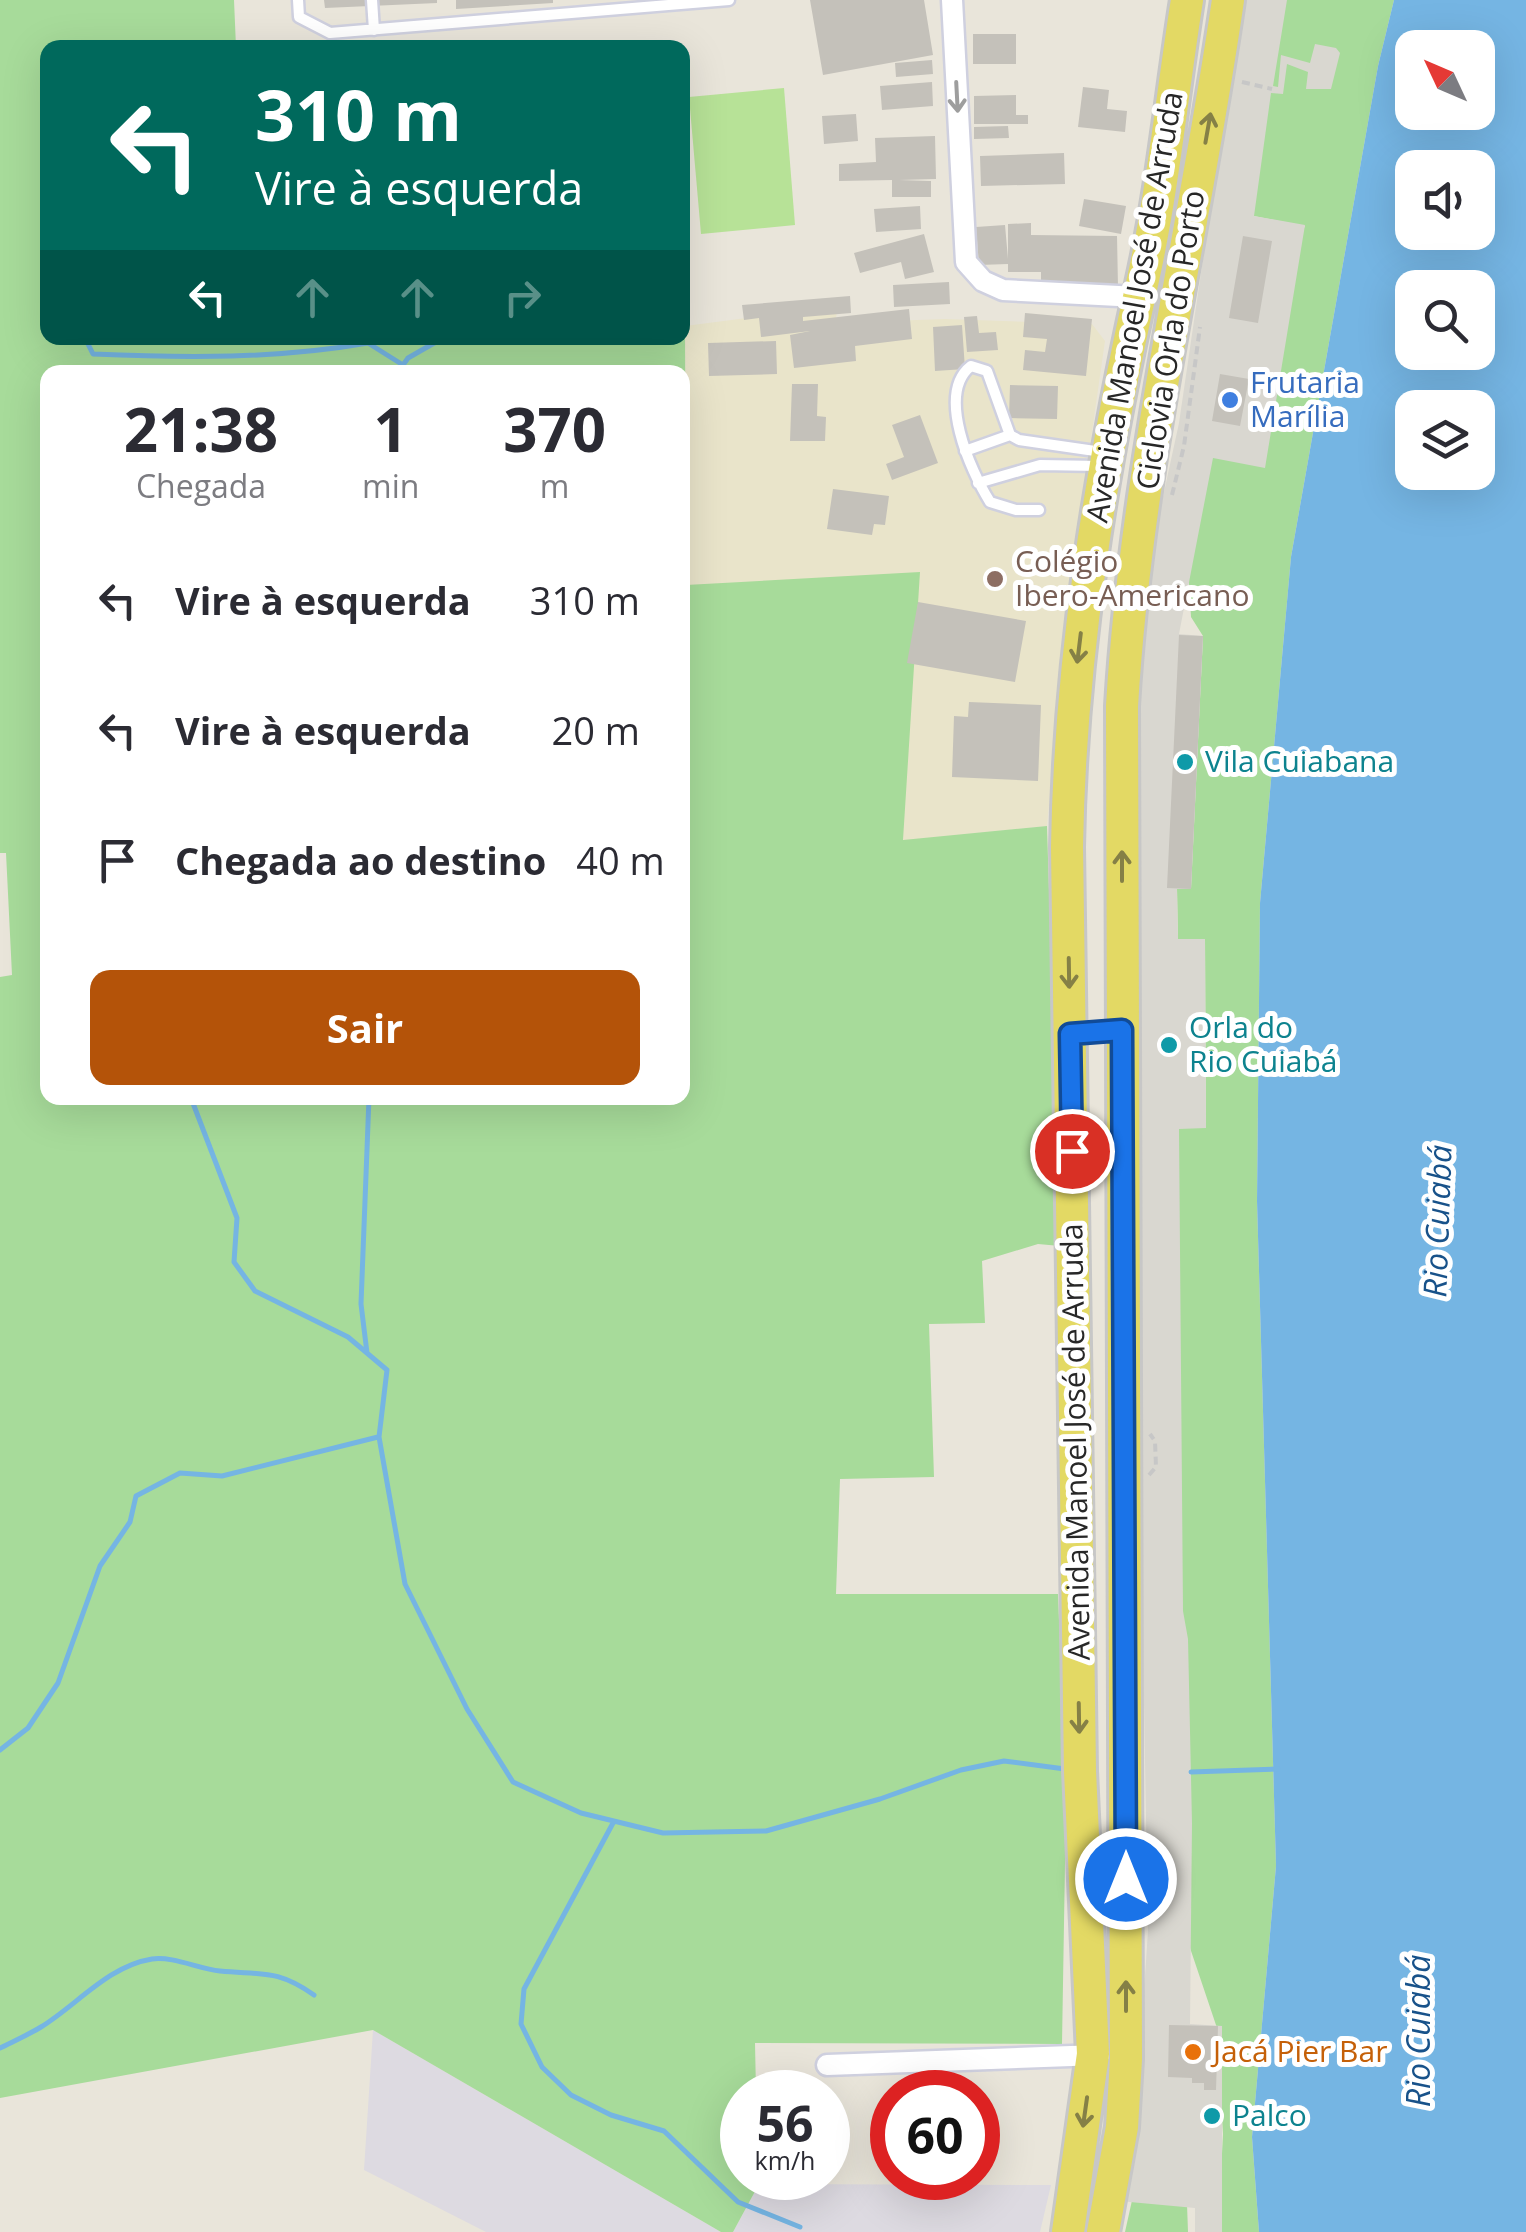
<!DOCTYPE html>
<html lang="pt">
<head>
<meta charset="utf-8">
<style>
	body { margin:0; font-family:"Open Sans",sans-serif; background:#f2f2f3; color:#2b2b33; height:100vh; display:flex; flex-direction:column; font-size:38px; white-space:nowrap }
	* { box-sizing:border-box; margin:0 }
	p { font-size:32px; color:#7c7c81 }
	.icon { flex:none; width:55px; height:55px; fill:none; stroke:currentColor; stroke-width:2; stroke-linecap:round; stroke-linejoin:round }
	.map { position:relative; flex:1; overflow:hidden }
	.panel { position:absolute; left:40px; top:365px; width:650px; height:740px; display:flex; flex-direction:column; background:#fff; border-radius:20px; box-shadow:0 10px 40px #0002 }
	.panel>* { flex:none }
	.top-card { position:absolute; left:40px; top:40px; width:650px; height:305px; border-radius:20px; box-shadow:0 10px 40px #0002; background:#00695c; color:#fff; overflow:hidden }
	.needle { width:65px; rotate:314deg }
	.controls { position:absolute; left:1395px; top:30px; display:grid; gap:20px }
	.controls a { display:grid; place-items:center; width:100px; height:100px; border-radius:20px; background:#fff; box-shadow:0 10px 40px #0002; font-size:50px }
	.speed { position:absolute; left:720px; top:2070px; display:flex; gap:20px; font-size:50px; font-weight:700; text-align:center }
	.speed>* { display:grid; place-content:center; width:130px; height:130px; border-radius:50%; background:#fff; box-shadow:0 10px 40px #0002; line-height:1 }
	.speed small { font-size:25px; font-weight:400 }
	.speed .limit { border:15px solid #d22; background:#fff; color:#111 }
	.pin { position:absolute; display:grid; place-items:center; width:85px; height:85px; color:#fff; margin:-42px; border:5px solid #fff; border-radius:50%; box-shadow:0 2px 10px #0007 }
	.me { position:absolute; width:110px; margin:-55px; rotate:0deg; stroke-linejoin:round; filter:drop-shadow(0 0 8px #0008) }
	.turn { display:flex; align-items:center; gap:35px; height:210px; padding:0 50px; font-size:45px }
	.turn .icon { width:130px; height:130px; stroke-width:2.5 }
	.turn b { display:block; font-size:70px; line-height:85px }
	.lanes { display:flex; align-items:center; height:95px; padding:0 50px; background:#0003; justify-content:center; gap:50px; direction:ltr }
	.lanes .off { opacity:.35 }
	.eta { display:flex; justify-content:space-evenly; align-items:center; height:170px; text-align:center }
	.eta b { font-size:60px; font-weight:700; line-height:70px }
	.button { display:flex; gap:20px; margin-top:auto; padding:20px 50px }
	.button a { flex:1; height:115px; border-radius:20px; background:#b45309; color:#fff; font-size:40px; font-weight:700; line-height:115px; text-align:center }
	ul { padding:0; list-style:none }
	li { display:flex; align-items:center; gap:30px; height:130px; padding:0 50px }
	li div { flex:1 }
	li b { display:block; font-size:38px }
	li em { font-style:normal }
	.map>svg:first-child { display:block }
</style>
</head>
<body>
<div class="map">
<svg width="1526" height="2232" viewBox="0 0 1526 2232">
	<rect width="100%" height="100%" fill="#e9e5da"/>
	<path fill="#dddae1" d="M373,2030l348,202h-235l-122,-62z
		M759,2184l292,1 -11,47h-307z"/>
	<path fill="#e9e4ca" d="M838,306l-3,17 110,-4 147,5 13,17 -36,250 -22,235 -145,15 17,-268 -233,13 -1,-260z"/>
	<path fill="#a7db9a" fill-rule="evenodd" d="M0,0h234l2,47 -188,1v290h634l3,-12 1,259 234,-13 -17,268 144,-14 13,420 -22,-2 -56,17 3,62 -56,1 5,153 -94,2 -4,115h222l8,209 -4,241 -307,-1 1,49h-14v86h17v6l-26,48h-12l-348,-202 -373,68v-1121l12,-2 -6,-122h-6zM48,372h634v726h-634z
		M1280,0h114l-16,66 -87,491 -31,346 -3,298 19,665 -24,271 7,95h-41l5,-98 -6,-106 -31,-92 -7,-329v-479l27,-1 -1,-188h-27l-1,-51h14l12,-252 -12,-19 -3,-50 -27,-36 144,-305 -62,-12z
		M1133,2196l54,8 1,28h-63z"/>
	<path fill="#b7e297" d="M784,88l11,137 -94,9 -12,-137z"/>
	<path fill="#d9d7d0" d="M1241,0h46l-14,86 5,1 3,-32 29,8 5,-19 21,4 4,5 -9,36h-25l2,-17 -21,-8 -4,30 -12,-1 -17,123 51,9 -40,243 -52,-10 -34,176 24,2 -12,253h-14l1,50h27l1,189 -27,1 4,482 5,28 4,184 -2,201 32,2v206h-27v-24l-76,-7 14,-44 15,-226 -17,-969 10,-364 38,-175z"/>
	<path fill="#75b5e3" fill-rule="evenodd" d="M1394,0h132v2232h-267l-7,-95 24,-271 -19,-665 3,-298 31,-346 87,-491zM1412,48h66v64h-66zM1412,168h66v64h-66zM1412,288h66v64h-66zM1412,408h66v64h-66z"/>
	<g fill="none" stroke-linecap="round" stroke-linejoin="round">
		<path stroke="#75b5e3" stroke-width="5" d="M85,338l8,16c92,4 184,5 275,-11l35,22
			M398,372l10,-14 35,-20
			M191,1098l46,120 -3,44 21,29 93,46 39,33 -8,67 26,147 62,125 46,73 68,31 82,20 103,-2 114,-32 81,-29 43,-9 61,8
			M367,1353l-6,-49 8,-206
			M0,1750l28,-22 30,-45 42,-117 30,-44 6,-26 44,-23 42,3 156,-39
			M1191,1772l87,-3
			M613,1823l-89,166 -3,35 21,43 29,28 40,20 53,16 74,71 62,25
			M0,2048c14,-7 28,-13 41,-21 36,-22 67,-61 111,-68 21,-3 47,10 68,12 42,4 57,-2 94,24"/>
	</g>
	<path fill="#c4c1ba" d="M324,0h113v3l-112,5z
		M456,0h97v3l-97,6z
		M810,0h114l9,55 -110,20z
		M973,34h43v30h-43z
		M932,60l1,14 -37,3 -1,-14z
		M932,82l1,24 -51,4 -2,-24z
		M1083,87l26,3 -2,19 20,2 -2,21 -47,-5z
		M1016,95v20h12v9h-54v-28z
		M856,114l2,27 -34,3 -2,-28z
		M1008,126l1,12 -35,1v-12z
		M935,136l1,43 -37,1 32,1v16h-39v-17l-53,1v-17l37,-2 -1,-24z
		M1064,153l1,31 -84,2 -1,-30z
		M1084,199l42,7 -5,28 -42,-8z
		M920,206l1,23 -45,3 -2,-23z
		M1031,223v12l86,1 1,51 -77,1v-16h-33v-8l-29,1 -3,-38 29,-2 3,34v-35z
		M924,234l10,38 -29,7 -4,-17 -41,11 -6,-20z
		M1243,236l29,5 -14,82 -29,-5z
		M949,282l1,22 -56,3 -1,-22z
		M850,296l1,17 -48,4v4l106,-12 3,30 -57,7 1,15 -62,7 -4,-33 20,-4 -49,6 -2,-19 -15,2 -2,-15z
		M1025,313l67,6 -6,57 -63,-6 2,-20 20,2 2,-13 -24,-2z
		M977,316l2,17 17,-1 2,18 -31,2 -3,-35z
		M962,325l3,44 -30,2 -2,-44z
		M776,341l1,33 -68,2 -1,-33z
		M1220,374l29,5 -9,47 -28,-5z
		M792,384h26l-1,32 9,1 -1,24h-35z
		M1010,385l48,1 -1,33 -48,-1z
		M920,415l18,48 -46,17 -6,-16 18,-7 -12,-32z
		M833,489l56,7 -4,29 -11,-1 -2,11 -45,-6z
		M918,602l108,19 -11,61 -108,-19z
		M1179,635l24,1 -12,253 -24,-1z
		M969,702l72,3 -3,76 -86,-4 2,-61 14,1z
		M1169,2025l49,1 -2,64h-12v-7h-12v-5l-24,-1z"/>
	<g fill="none" stroke-linecap="round" stroke-linejoin="round">
		<defs>
			<path id="service" d="M298,0l1,17 31,16 399,-33
				M372,0l2,30
				M965,451l45,-16
				M978,483l62,-18 59,1
				M1039,510h-23l-26,-8c-20,-32 -54,-109 -19,-136l16,5 23,64 9,5 83,12"/>
			<path id="minor" d="M952,0l14,262 17,19 20,9 135,7
				M827,2065l272,-10"/>
			<path id="primary" d="M1068,2232l25,-178 -13,-283 -13,-924c3,-190 34,-378 75,-563 21,-93 30,-190 45,-284
				M1103,2232l19,-105 4,-68 -4,-1353c14,-238 72,-471 106,-706"/>
		</defs>
		<use href="#service" stroke="#cfd0df" stroke-width="15"/>
		<use href="#minor" stroke="#cfd0df" stroke-width="25"/>
		<use href="#primary" stroke="#c7c7c7" stroke-width="38"/>
		<path stroke="#c7c7c7" stroke-width="4" stroke-dasharray="8 5" stroke-linecap="butt" d="M1242,82l30,7
			M1172,495l12,-49 16,-119
			M1149,1475l7,-8 -1,-26 -5,-7"/>
		<use href="#service" stroke="#fff" stroke-width="10"/>
		<use href="#minor" stroke="#fff" stroke-width="20"/>
		<use href="#primary" stroke="#e3d964" stroke-width="32"/>
	</g>
	<defs><path id="oneway-shaft" d="M-6 0H5M1.5-3L5.5 0L1.5 3" fill="none" stroke-width="1.6" stroke-linecap="round" stroke-linejoin="round" transform="scale(2.5)"/></defs>
	<use stroke="#9e9e9e" href="#oneway-shaft" transform="translate(957 97) rotate(87)"/>
	<g stroke="#858046">
		<use href="#oneway-shaft" transform="translate(1208 128) rotate(-80)"/>
		<use href="#oneway-shaft" transform="translate(1079 648) rotate(97)"/>
		<use href="#oneway-shaft" transform="translate(1122 866) rotate(-90)"/>
		<use href="#oneway-shaft" transform="translate(1069 973) rotate(89)"/>
		<use href="#oneway-shaft" transform="translate(1079 1718) rotate(89)"/>
		<use href="#oneway-shaft" transform="translate(1126 1996) rotate(-90)"/>
		<use href="#oneway-shaft" transform="translate(1085 2112) rotate(98)"/>
	</g>
	<g fill="none" stroke-linecap="round" stroke-linejoin="round">
		<defs>
			<path id="route" d="M1072,1151l-2,-117 52,-4 4,849"/>
		</defs>
		<use href="#route" stroke="#114b97" stroke-width="25"/>
		<use href="#route" stroke="#1a73e8" stroke-width="18"/>
	</g>
	<circle fill="#3f7fe0" stroke="#fff" stroke-width="4" cx="1230" cy="400" r="10"/>
	<circle fill="#8d6e63" stroke="#fff" stroke-width="4" cx="995" cy="579" r="10"/>
	<g fill="#0f9aa8" stroke="#fff" stroke-width="4">
		<circle cx="1185" cy="762" r="10"/>
		<circle cx="1169" cy="1045" r="10"/>
		<circle cx="1212" cy="2116" r="10"/>
	</g>
	<circle fill="#e8710a" stroke="#fff" stroke-width="4" cx="1193" cy="2052" r="10"/>
	<g text-anchor="middle" stroke-width="10" stroke-linejoin="round" paint-order="stroke">
		<g font-size="30" fill="#272727" stroke="#fff">
			<text transform="translate(1135 307) rotate(-80)" y="10">Avenida Manoel José de Arruda</text>
			<text transform="translate(1171 340) rotate(-81)" y="10">Ciclovia Orla do Porto</text>
			<text transform="translate(1076 1442) rotate(-91)" y="10">Avenida Manoel José de Arruda</text>
		</g>
		<g font-size="30" fill="#366cbe" stroke="#fff" text-anchor="start">
			<text x="1250" y="393">Frutaria<tspan x="1250" dy="34">Marília</tspan></text>
		</g>
		<g font-size="30" fill="#785e54" stroke="#fff" text-anchor="start">
			<text x="1015" y="572">Colégio<tspan x="1015" dy="34">Ibero-Americano</tspan></text>
		</g>
		<g font-size="30" fill="#0d838f" stroke="#fff" text-anchor="start">
			<text x="1205" y="772">Vila Cuiabana</text>
			<text x="1189" y="1038">Orla do<tspan x="1189" dy="34">Rio Cuiabá</tspan></text>
			<text x="1232" y="2126">Palco</text>
		</g>
		<g font-size="30" fill="#c56008" stroke="#fff" text-anchor="start">
			<text x="1213" y="2062">Jacá Pier Bar</text>
		</g>
		<g font-size="32" font-style="italic" fill="#18528a" stroke="#fff">
			<text transform="translate(1438 1221) rotate(-88)" y="11">Rio Cuiabá</text>
			<text transform="translate(1419 2031) rotate(-90)" y="11">Rio Cuiabá</text>
		</g>
	</g>
</svg>
<div class="controls">
<a><svg class="needle" viewBox="-14 -14 28 28"><path d="M0-13l5 13h-10z" fill="#e53935"/><path d="M0 13l5-13h-10z" fill="#7c7c81"/></svg></a>
<a><svg class="icon" aria-label="sound" viewBox="0 0 24 24"><path d="M4 9h4l5-4v14l-5-4H4zM17 9q2 3 0 6"/></svg></a>
<a><svg class="icon" aria-label="search" viewBox="0 0 24 24"><circle cx="10" cy="10" r="6"/><path d="M15 15l6 6"/></svg></a>
<a><svg class="icon" aria-label="layers" viewBox="0 0 24 24"><path d="M12 4l9 5-9 5-9-5zM3 14l9 5 9-5"/></svg></a>
</div>
<div class="speed"><div>56<small>km/h</small></div><div class="limit">60</div></div>
<div class="pin" style="left:1072px;top:1151px;background:#d93025"><svg class="icon" aria-label="arrive" viewBox="0 0 24 24"><path d="M6 21V4h12l-3 4 3 4H6"/></svg></div>
<svg class="me" style="left:1126px;top:1879px" viewBox="-20 -20 40 40"><circle r="17" fill="#1a73e8" stroke="#fff" stroke-width="3"/><path d="M0-11L8 9 0 5-8 9z" fill="#fff"/></svg>
<div class="top-card">
<div class="turn"><svg class="icon" aria-label="left" viewBox="0 0 24 24"><path d="M17 20v-9H6M10 6l-5 5 5 5"/></svg><div><b>310 m</b>Vire à esquerda</div></div>
<div class="lanes"><svg class="icon" aria-label="left" viewBox="0 0 24 24"><path d="M17 20v-9H6M10 6l-5 5 5 5"/></svg><svg class="icon off" aria-label="ahead" viewBox="0 0 24 24"><path d="M12 20V5M6 11l6-6 6 6"/></svg><svg class="icon off" aria-label="ahead" viewBox="0 0 24 24"><path d="M12 20V5M6 11l6-6 6 6"/></svg><svg class="icon off" aria-label="right" viewBox="0 0 24 24"><path d="M7 20v-9h11M14 6l5 5-5 5"/></svg></div>
</div>
<section class="panel">
<div class="eta">
<div><b>21:38</b><p>Chegada</p></div>
<div><b>1</b><p>min</p></div>
<div><b>370</b><p>m</p></div>
</div>
<ul>
<li><svg class="icon" aria-label="left" viewBox="0 0 24 24"><path d="M17 20v-9H6M10 6l-5 5 5 5"/></svg><div><b>Vire à esquerda</b></div><em>310 m</em></li>
<li><svg class="icon" aria-label="left" viewBox="0 0 24 24"><path d="M17 20v-9H6M10 6l-5 5 5 5"/></svg><div><b>Vire à esquerda</b></div><em>20 m</em></li>
<li><svg class="icon" aria-label="arrive" viewBox="0 0 24 24"><path d="M6 21V4h12l-3 4 3 4H6"/></svg><div><b>Chegada ao destino</b></div><em>40 m</em></li>
</ul>
<div class="button"><a>Sair</a></div>
</section>
</div>
</body>
</html>
